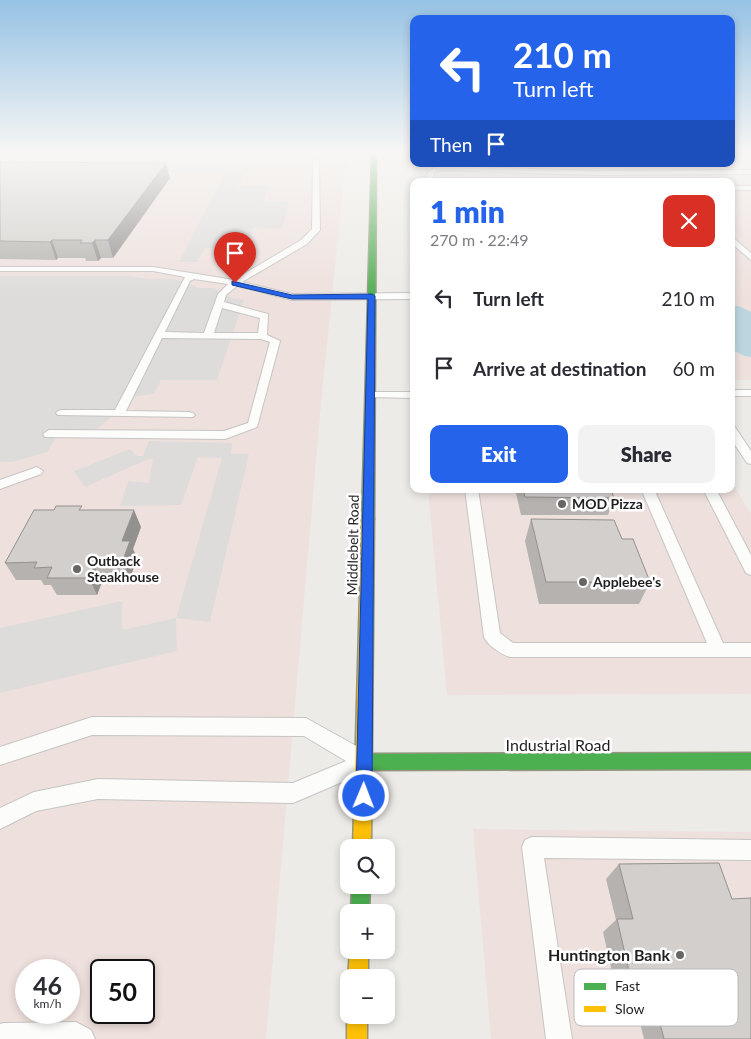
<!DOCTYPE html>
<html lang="en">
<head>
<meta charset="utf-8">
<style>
	body { margin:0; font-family:Lato,sans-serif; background:#f2f2f3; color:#2b2b33; height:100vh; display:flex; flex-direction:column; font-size:19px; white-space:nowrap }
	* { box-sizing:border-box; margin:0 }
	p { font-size:16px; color:#7c7c81 }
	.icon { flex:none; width:28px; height:28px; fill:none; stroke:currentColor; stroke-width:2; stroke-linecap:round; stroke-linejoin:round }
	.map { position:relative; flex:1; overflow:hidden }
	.details { position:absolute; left:410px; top:178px; width:325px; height:315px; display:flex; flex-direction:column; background:#fff; border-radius:10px; box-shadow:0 2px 8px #0003 }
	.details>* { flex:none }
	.guide { position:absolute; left:410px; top:15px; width:325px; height:152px; border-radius:10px; box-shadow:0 2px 8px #0003; background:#2563eb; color:#fff; overflow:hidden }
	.fabs { position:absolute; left:340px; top:839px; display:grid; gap:10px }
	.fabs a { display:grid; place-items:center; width:55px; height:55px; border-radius:10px; background:#fff; box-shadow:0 2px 8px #0003; font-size:25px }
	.speed { position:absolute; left:15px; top:959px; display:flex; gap:10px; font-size:25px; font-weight:700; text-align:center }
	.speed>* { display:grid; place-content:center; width:65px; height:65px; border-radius:50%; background:#fff; box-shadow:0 2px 8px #0003; line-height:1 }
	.speed small { font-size:12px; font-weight:400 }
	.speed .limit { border:2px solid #111; border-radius:8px; background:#fff; color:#111 }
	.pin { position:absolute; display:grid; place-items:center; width:42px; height:42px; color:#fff; margin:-51px -21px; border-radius:50% 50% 50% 0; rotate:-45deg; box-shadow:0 0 5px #0007 }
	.pin .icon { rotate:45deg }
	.me { position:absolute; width:55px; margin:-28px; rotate:1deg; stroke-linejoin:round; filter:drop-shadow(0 0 4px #0008) }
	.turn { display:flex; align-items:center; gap:18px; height:105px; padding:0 20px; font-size:22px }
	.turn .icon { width:65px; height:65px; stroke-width:2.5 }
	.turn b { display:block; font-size:35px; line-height:42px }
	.then { display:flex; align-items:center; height:48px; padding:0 20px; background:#0003; gap:10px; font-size:19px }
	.round { display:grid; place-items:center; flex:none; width:52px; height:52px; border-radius:10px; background:#f2f2f3 }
	.summary { display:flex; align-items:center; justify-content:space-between; height:85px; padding:0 20px }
	h1 { font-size:30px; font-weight:800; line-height:38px; color:#2563eb }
	.primary-button { display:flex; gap:10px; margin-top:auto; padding:10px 20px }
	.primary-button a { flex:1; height:58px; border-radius:10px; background:#2563eb; color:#fff; font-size:20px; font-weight:800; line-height:58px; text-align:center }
	.primary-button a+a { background:#f2f2f3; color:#2b2b33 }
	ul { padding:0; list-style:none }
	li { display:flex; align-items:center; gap:15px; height:70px; padding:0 20px }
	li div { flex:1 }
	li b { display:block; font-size:19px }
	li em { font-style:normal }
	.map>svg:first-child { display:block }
</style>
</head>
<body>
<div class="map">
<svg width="751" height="1039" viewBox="0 0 751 1039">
	<rect width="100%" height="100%" fill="#edebe7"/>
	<path fill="#eee0dd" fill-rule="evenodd" d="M346,161l-24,231 -56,647h-266v-877zM26,970h43v42h-43zM101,970h43v42h-43z
		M731,184h20v196h-20z
		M731,481l20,33v180l-304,1 -19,-206h303z
		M473,829l278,3v207h-260z"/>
	<path fill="#dddcdb" d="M0,169h247l-10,17h32l-6,16h26l-7,27 -29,-1 -6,19 -42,1 -8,14h-18l46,-89h-225z
		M0,276h131l17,3h26l26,9h14l17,10 13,2 -27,80h-56l-7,14 -17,2 -43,35h-16l-3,7h-19l-9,14 -35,10h-12z
		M149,441l83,2 -1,11h18l-39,168 -34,-4 1,33 -177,42v-65l122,-27v29l54,-12 46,-160 -24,-1 -17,48 -61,1 8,-25 21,2 4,-24 -7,1 -61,27 -11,-16 56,-22 7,7h6z"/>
	<path fill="#bcd6df" d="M731,306h8l12,6v45l-7,-1 -13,-7z"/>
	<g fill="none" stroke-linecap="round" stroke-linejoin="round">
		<defs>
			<path id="lane" d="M316,159l3,2 1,69 -13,14 -65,38 50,12 122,-1v6l-122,1 -55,-14 -11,9 -2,7 44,12 -1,21 13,6 -23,86 -32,12 -180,-2 -2,-3 6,-4 175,1 24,-8 22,-81 -9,-3 -99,-1 -36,73 63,1 4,1 2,2 -2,2 -135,-2 -2,-2 2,-2 4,-1h53l70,-133 -32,-6h-153v-4h153l81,13 67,-40 11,-11 1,-68zM194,279l34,5 -10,10 -14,39 -39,-1 25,-51zM222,308l38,10 -2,15h-44z
				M440,166l156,5 155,-1v4l-155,1 -155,-5 -7,2 -2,9h-6c0,-10 5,-12 14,-15z
				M731,186h20v4h-20z
				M731,236l20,17v7l-20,-17z
				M731,390h20v6h-20z
				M371,392h43v6l-47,-1 -2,-2 2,-2z
				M731,426l4,1 16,24v13l-4,-1 -16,-24z
				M37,467l6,4 -2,3 -41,15v-9z
				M465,489h13l22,144 13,10h194l-66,-154h13l69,154h28v14h-241c-9,-3 -22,-11 -26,-20z
				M703,489h13l35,66v20l-5,-2z
				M92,717l214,1 61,34 4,12 -3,7 -75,32 -195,-4 -62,12 -36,18v-21l34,-16 64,-13 195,4 53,-22 -42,-25 -212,-1 -92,30v-18z
				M532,837l219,3v20l-207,-2 28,181h-26l-24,-192 3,-7z
				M76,1022l15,8 4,9h-95v-15l4,-1z"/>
			<path id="fast" d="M372,153h4l-2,366 -6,4 -6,-4z
				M751,753v16l-386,1 -5,-3 -3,-5 3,-5 5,-3z
				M352,885h18l-1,27h-18z"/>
			<path id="slow" d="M368,515l6,4 -3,329h-18l9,-329z
				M350,950h18v28h-19v1l-1,-1z
				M349,1011v4h18v24h-20v-24z"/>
		</defs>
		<use href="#lane" stroke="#c6c5c3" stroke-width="2"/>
		<use href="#fast" stroke="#949680" stroke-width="3"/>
		<use href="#slow" stroke="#949680" stroke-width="3"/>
		<use href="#lane" fill="#fcfcfb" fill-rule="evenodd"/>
		<use href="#fast" fill="#4caf50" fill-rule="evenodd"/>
		<use href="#slow" fill="#ffc107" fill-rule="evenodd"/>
		<defs>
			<path id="rail" d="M0,154h414
				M731,154h20"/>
		</defs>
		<use href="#rail" stroke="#cbcbca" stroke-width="2.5"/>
		<use href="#rail" stroke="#fff" stroke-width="2" stroke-dasharray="5.5" stroke-linecap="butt"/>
	</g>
	<path fill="#b5b2af" d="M0,162l170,16 -57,80h-12l-3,3h-12l-1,-3h-27l-2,2 -56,-1z
		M515,489h96l3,9 -6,17h-87z
		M84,510l57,17 -8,22 4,9 -8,24h-27l-5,13h-40l-6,-10h-7l-3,-5h-25l-11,-17z
		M531,519l91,20 28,43 -11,22h-100l-14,-63z
		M619,864l132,175h-107l-11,-45h-16l-14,-62 13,-12 -10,-41z"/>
	<path fill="#93918f" d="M166,163l4,15 -57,80 -5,-18z
		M52,240l6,18 -2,2 -6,-18z
		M95,240l6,18 -3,3 -6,-18z
		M134,510l7,17 -8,22 4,9 -8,24 -8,-17 1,-24z
		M94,565l8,17 -5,13 -8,-17z"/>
	<path fill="#d2cfcc" stroke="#93918f" d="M0,162l166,1 -58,77h-13l-3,3h-12l2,-3h-30l-2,2 -50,-1z
		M523,489h88l3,9 -89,-1z
		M56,506h26l-3,4h55l-12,31h8l-9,24h-27l-5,13h-42l5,-11 -18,1 3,-6 -32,1 29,-53h20z
		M531,519l83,1 8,19h11l17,43h-104z
		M719,863l13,36 19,-1v141h-87l-14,-55h-18l-15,-65h16l-14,-55z"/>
	<linearGradient id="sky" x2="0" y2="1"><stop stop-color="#96c2e4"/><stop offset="0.51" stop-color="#f7f6f4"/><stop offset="1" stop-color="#f7f6f4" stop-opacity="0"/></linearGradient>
	<rect width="751" height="298" fill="url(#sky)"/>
	<path fill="#2563eb" stroke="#184099" d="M232,281l60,14 80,-1 3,2 -3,500 -2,6 -6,2 -6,-2 -2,-6 12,-497h-76l-60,-14z"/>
	<g fill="#676665" stroke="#fff" stroke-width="2">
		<circle cx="562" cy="504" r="5"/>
		<circle cx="77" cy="569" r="5"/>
		<circle cx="583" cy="582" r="5"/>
		<circle cx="680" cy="955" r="5"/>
	</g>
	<g text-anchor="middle" stroke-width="5" stroke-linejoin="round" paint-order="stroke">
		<g font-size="14" font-weight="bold" fill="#1f1f1f" stroke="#fff" text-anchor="start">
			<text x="572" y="509">MOD Pizza</text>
			<text x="87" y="566">Outback<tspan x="87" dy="16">Steakhouse</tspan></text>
			<text x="593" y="587">Applebee's</text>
		</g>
		<g font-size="14" fill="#1f1f1f" stroke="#fff">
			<text transform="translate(353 545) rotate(-89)" y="5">Middlebelt Road</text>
		</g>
		<g font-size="16" fill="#1f1f1f" stroke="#fff">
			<text x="558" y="751">Industrial Road</text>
		</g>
		<g font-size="16" font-weight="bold" fill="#1f1f1f" stroke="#fff" text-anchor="end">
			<text x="670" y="961">Huntington Bank</text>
		</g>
	</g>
	<rect x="574" y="969" width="164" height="57" rx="8" fill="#fff" stroke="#bcbcbc" stroke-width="1"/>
	<rect x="584" y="983" width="22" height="7" fill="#4caf50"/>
	<rect x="584" y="1006" width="22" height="6" fill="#ffc107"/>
	<g font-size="14" fill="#1f1f1f">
		<text x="615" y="991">Fast</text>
		<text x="615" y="1014">Slow</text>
	</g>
</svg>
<div class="fabs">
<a><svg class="icon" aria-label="search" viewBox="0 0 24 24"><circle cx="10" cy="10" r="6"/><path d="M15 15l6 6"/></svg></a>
<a>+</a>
<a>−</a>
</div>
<div class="speed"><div>46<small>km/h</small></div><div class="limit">50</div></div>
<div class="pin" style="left:235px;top:283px;background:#d93025"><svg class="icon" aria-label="arrive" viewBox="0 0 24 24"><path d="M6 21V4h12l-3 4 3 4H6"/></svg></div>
<svg class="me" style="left:364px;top:796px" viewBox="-20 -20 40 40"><circle r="17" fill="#2563eb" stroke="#fff" stroke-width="3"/><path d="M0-11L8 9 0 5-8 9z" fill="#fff"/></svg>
<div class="guide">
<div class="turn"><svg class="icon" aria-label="left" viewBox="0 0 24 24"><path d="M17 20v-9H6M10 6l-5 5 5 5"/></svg><div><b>210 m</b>Turn left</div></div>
<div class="then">Then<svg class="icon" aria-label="arrive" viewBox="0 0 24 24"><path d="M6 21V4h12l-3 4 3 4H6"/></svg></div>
</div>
<section class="details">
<div class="summary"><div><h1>1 min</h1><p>270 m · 22:49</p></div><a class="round" style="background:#d93025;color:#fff"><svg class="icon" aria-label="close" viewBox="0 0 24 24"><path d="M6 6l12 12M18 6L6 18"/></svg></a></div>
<ul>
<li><svg class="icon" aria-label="left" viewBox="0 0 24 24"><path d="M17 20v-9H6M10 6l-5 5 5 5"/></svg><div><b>Turn left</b></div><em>210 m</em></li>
<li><svg class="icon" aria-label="arrive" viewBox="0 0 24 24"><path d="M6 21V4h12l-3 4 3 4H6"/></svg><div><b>Arrive at destination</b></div><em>60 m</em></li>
</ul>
<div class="primary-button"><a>Exit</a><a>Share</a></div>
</section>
</div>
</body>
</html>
